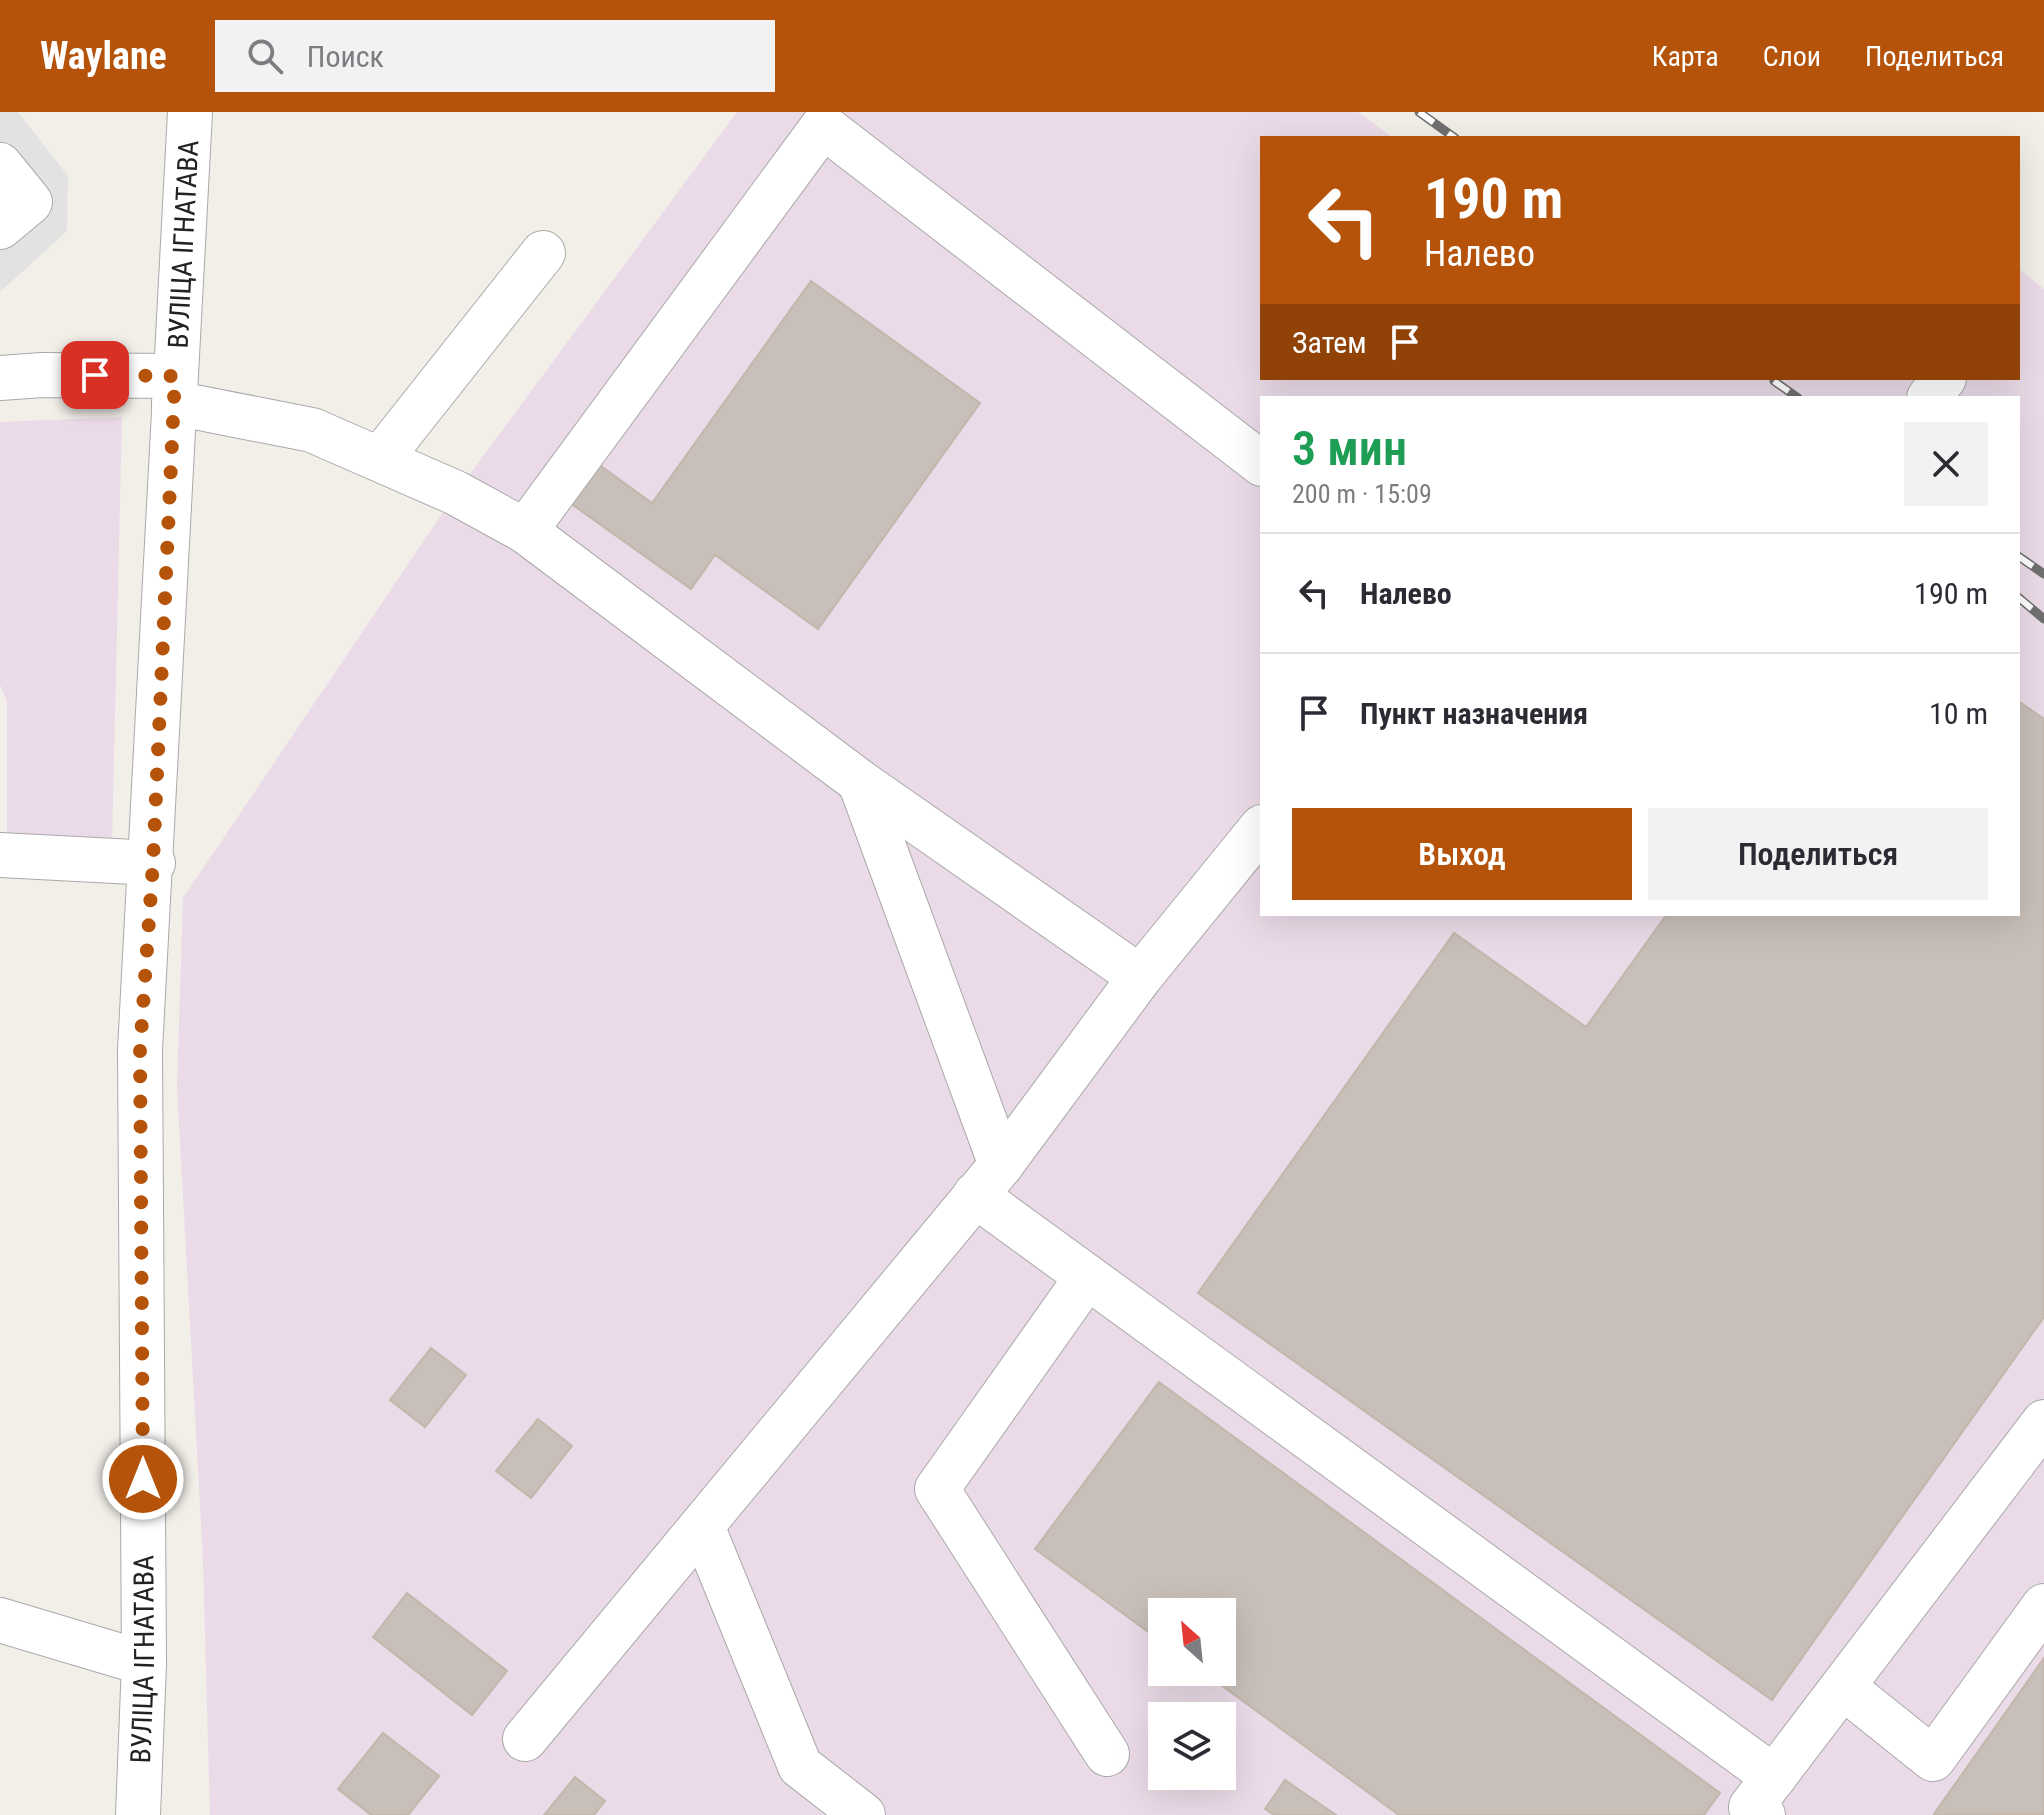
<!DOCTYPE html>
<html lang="ru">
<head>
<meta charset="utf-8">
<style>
	body { margin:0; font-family:"Roboto Condensed",sans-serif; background:#f2f2f3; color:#2b2b33; height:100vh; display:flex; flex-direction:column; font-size:30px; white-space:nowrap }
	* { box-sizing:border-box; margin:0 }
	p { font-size:26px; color:#7c7c81 }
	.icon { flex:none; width:44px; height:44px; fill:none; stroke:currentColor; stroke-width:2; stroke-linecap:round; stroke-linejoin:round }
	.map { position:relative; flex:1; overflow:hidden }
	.drawer { position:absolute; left:1260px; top:284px; width:760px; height:520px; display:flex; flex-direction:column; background:#fff; border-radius:0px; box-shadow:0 8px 32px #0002 }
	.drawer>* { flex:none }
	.top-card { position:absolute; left:1260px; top:24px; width:760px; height:244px; border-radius:0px; box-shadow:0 8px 32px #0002; background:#b45309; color:#fff; overflow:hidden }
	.needle { width:52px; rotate:333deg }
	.buttons { position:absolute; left:1148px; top:1486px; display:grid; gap:16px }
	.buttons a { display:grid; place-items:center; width:88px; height:88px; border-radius:0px; background:#fff; box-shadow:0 8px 32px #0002; font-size:40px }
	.pin { position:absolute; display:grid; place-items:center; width:68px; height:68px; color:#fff; margin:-34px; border-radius:16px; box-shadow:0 4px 12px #0006 }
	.me { position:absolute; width:88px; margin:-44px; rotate:0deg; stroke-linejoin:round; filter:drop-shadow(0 0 6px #0008) }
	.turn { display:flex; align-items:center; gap:28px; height:168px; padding:0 32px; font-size:36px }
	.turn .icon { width:104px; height:104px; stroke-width:2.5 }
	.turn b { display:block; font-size:56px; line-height:68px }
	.then { display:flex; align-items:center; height:76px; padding:0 32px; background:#0003; gap:16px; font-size:30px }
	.round { display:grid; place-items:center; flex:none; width:84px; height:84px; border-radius:0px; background:#f2f2f3 }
	.summary { display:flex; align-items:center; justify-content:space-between; height:136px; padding:0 32px }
	h1 { font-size:48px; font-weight:600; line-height:60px; color:#1e9e55 }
	.primary-button { display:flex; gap:16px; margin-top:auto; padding:16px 32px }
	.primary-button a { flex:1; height:92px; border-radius:0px; background:#b45309; color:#fff; font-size:32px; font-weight:600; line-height:92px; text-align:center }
	.primary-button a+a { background:#f2f2f3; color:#2b2b33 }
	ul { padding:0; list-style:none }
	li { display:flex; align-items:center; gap:24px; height:120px; padding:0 32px; border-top:2px solid #e1e1e2 }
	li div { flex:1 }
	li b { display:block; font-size:30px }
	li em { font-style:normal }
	header { display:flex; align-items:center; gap:48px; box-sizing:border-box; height:112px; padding:0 40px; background:#b45309; color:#fff }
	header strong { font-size:38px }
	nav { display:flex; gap:44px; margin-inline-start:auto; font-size:28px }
	.search { width:560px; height:72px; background:#f2f2f3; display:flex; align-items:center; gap:20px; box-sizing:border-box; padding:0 28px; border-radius:0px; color:#7c7c81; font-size:30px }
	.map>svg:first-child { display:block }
</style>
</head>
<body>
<header>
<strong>Waylane</strong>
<div class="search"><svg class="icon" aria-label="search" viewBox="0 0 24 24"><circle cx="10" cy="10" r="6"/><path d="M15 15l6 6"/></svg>Поиск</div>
<nav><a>Карта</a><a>Слои</a><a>Поделиться</a></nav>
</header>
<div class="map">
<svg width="2044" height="1703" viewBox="0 0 2044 1703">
	<rect width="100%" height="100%" fill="#f2efe9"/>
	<path fill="#ebdbe8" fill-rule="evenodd" d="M737,0h621l35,26h-131v240h756v-110l26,21v1526h-1834l-7,-254 -26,-474 6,-189 273,-405zM1262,286h756v516h-756zM1162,1500h60v60h-60zM1162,1604h60v60h-60z
		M122,305l-10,426 -105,-2v-139l-7,-17v-263z"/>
	<path fill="#e2e2e2" d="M0,0h18l50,64 -1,55 -67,61z"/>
	<path fill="#c7bfb8" stroke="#c4b6ab" stroke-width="2" d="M811,169l169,122 -162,226 -103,-74 -24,34 -128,-91 28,-39 61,44z
		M2018,589l26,18v598l-272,383 -574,-407 256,-360 132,94 81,-113h351z
		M431,1236l35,27 -41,52 -35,-27z
		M1159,1270l561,411 -16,22h-305l-196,-143h19v-60h-60v30l-127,-93z
		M538,1307l34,27 -41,52 -35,-27z
		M407,1481l100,78 -35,44 -99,-78z
		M2044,1546v156l-108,1 -2,-1z
		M383,1621l56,43 -31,39h-37l-33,-26z
		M575,1665l30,24 -11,14h-50z
		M1285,1668l51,35h-62l-9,-6z"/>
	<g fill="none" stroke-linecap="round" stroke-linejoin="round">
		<defs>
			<g id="minor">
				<path d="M0,53l30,37 -30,25"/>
				<path d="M0,266l42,-3 133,1"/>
				<path d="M1929,286l15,-20"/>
				<path d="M174,291l138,27 144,63 69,38 335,251 280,195"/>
				<path d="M380,347l163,-206"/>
				<path d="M525,419l298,-405 439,338"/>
				<path d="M860,670l141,383"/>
				<path d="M0,743l153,8"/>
				<path d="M975,1083l799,582"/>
				<path d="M1087,1165l-150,212 170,265"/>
				<path d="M702,1414l98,240 63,49"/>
				<path d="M0,1508l144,43"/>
				<path d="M1843,1575l90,72 111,-153"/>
				<path d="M525,1627l476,-574 139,-188 122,-150"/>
				<path id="s1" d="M138,1703l6,-152 -4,-613 50,-938"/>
				<path d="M1763,1703l-12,-8 293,-385"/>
			</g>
		</defs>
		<use href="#minor" stroke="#a9a9a9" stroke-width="46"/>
		<use href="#minor" stroke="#fff" stroke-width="44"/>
		<defs>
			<path id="rail" d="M1419,0l36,26
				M1774,269l24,17
				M2018,444l26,18
				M2018,485l26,22"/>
		</defs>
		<use href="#rail" stroke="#707070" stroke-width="9"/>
		<use href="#rail" stroke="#fff" stroke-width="6" stroke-dasharray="18" stroke-linecap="butt"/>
	</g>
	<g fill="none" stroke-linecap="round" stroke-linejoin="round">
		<path stroke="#b45309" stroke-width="14" stroke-dasharray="0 25.2" d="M95,263l80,1 -22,487 -13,187 3,429"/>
	</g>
	<g text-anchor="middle" stroke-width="6" stroke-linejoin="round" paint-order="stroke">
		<g font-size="28" fill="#222" stroke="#fff">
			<text dy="10" stroke="none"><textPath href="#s1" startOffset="1572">ВУЛІЦА ІГНАТАВА</textPath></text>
			<text dy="10" stroke="none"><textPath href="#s1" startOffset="156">ВУЛІЦА ІГНАТАВА</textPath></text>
		</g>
	</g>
</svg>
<div class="buttons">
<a><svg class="needle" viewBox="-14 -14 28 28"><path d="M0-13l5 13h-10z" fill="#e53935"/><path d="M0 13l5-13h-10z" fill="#7c7c81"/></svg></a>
<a><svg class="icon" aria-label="layers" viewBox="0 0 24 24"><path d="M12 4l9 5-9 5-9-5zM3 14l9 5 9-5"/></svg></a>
</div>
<div class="pin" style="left:95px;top:263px;background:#d93025"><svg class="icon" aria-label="arrive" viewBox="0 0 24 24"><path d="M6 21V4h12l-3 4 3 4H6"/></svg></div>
<svg class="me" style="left:143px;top:1367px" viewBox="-20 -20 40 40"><circle r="17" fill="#b45309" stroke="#fff" stroke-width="3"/><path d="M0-11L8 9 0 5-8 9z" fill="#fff"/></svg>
<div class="top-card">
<div class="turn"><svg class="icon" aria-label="left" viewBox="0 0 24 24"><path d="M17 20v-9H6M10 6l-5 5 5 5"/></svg><div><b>190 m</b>Налево</div></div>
<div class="then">Затем<svg class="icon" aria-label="arrive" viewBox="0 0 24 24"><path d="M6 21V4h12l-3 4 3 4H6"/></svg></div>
</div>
<section class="drawer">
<div class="summary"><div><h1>3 мин</h1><p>200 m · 15:09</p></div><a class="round"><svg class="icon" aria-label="close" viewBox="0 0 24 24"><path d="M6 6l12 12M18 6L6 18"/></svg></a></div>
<ul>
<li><svg class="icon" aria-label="left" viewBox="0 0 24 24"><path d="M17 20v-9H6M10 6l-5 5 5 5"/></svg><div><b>Налево</b></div><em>190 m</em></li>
<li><svg class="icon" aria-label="arrive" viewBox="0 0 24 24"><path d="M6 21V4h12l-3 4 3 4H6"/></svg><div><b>Пункт назначения</b></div><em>10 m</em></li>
</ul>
<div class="primary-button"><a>Выход</a><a>Поделиться</a></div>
</section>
</div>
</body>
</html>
